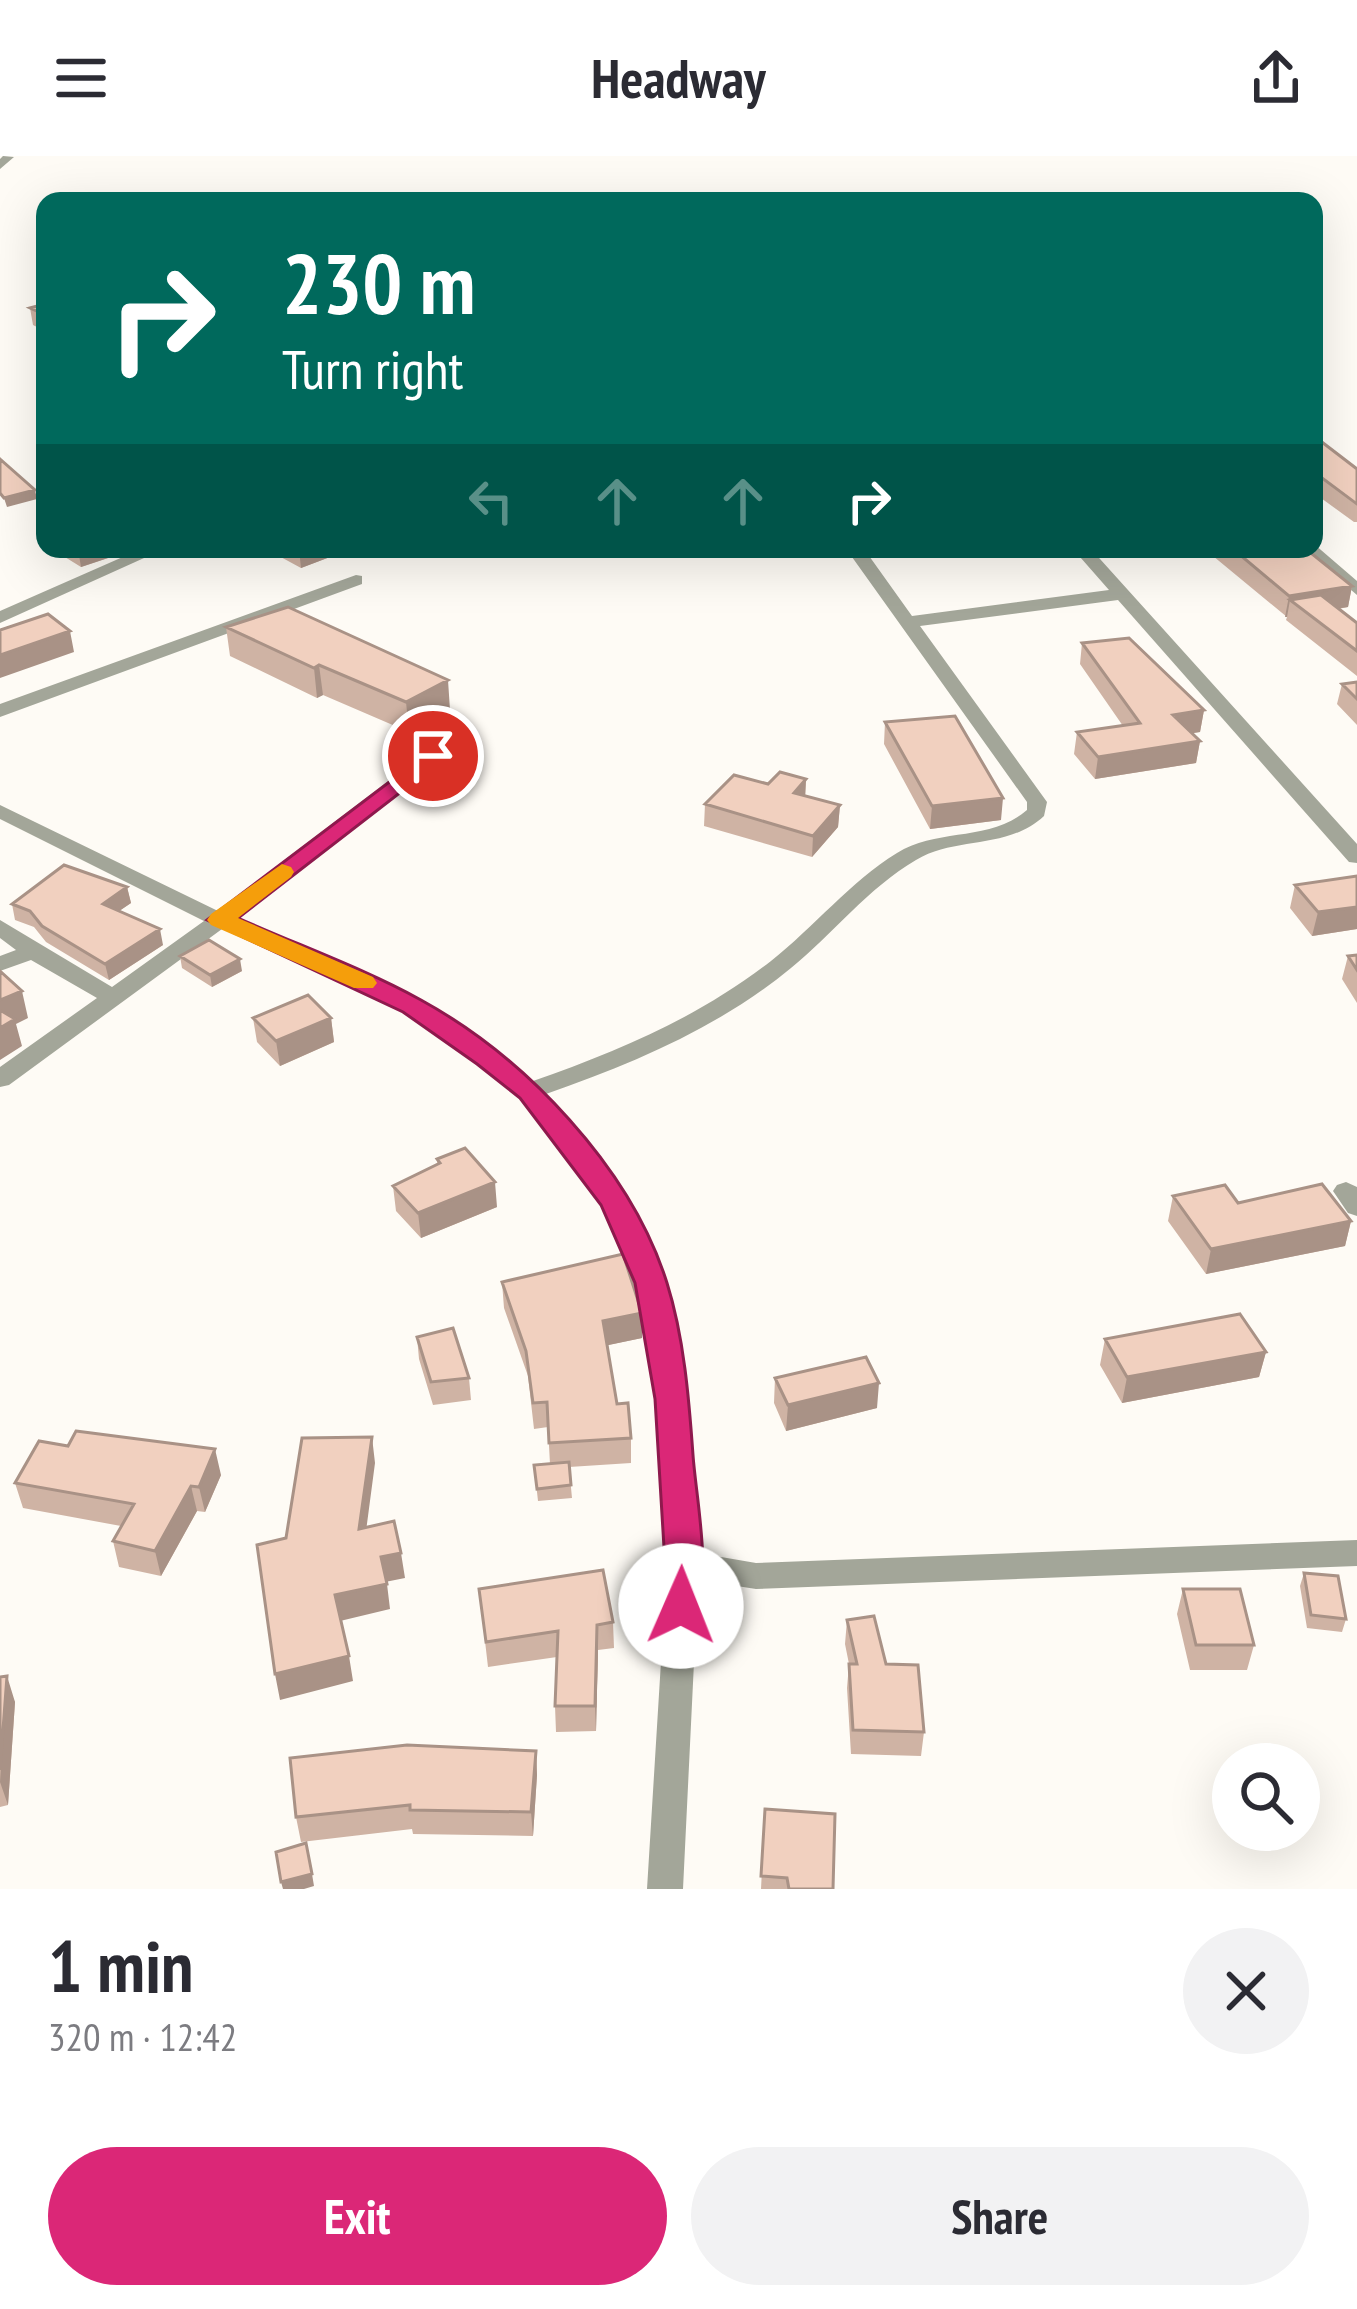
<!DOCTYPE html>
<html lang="en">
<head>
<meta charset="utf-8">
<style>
	body { margin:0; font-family:"PT Sans Narrow",sans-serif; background:#f2f2f3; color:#2b2b33; height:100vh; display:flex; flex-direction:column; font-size:45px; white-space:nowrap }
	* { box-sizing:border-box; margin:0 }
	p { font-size:39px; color:#7c7c81 }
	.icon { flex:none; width:66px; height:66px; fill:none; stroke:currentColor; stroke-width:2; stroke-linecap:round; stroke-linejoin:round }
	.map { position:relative; height:1733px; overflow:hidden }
	.side { display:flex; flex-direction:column; background:#fff; flex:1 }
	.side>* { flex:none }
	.hud { position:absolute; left:36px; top:36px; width:1287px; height:366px; border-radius:24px; box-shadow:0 12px 48px #0002; background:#00695c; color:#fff; overflow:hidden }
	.controls { position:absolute; left:1212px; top:1587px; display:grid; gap:24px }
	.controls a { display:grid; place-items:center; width:108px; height:108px; border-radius:50%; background:#fff; box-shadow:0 12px 48px #0002; font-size:60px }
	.pin { position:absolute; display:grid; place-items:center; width:102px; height:102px; color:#fff; margin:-51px; border:6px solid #fff; border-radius:50%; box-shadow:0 3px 12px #0007 }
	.me { position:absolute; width:132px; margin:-66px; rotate:1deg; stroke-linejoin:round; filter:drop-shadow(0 0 9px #0008) }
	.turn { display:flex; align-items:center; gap:42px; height:252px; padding:0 48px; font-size:54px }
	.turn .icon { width:156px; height:156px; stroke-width:2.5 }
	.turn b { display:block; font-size:84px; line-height:102px }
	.lanes { display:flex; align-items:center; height:114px; padding:0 48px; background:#0003; justify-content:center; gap:60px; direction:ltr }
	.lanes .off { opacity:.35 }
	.round { display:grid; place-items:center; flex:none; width:126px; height:126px; border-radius:63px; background:#f2f2f3 }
	.headline { display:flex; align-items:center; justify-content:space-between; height:204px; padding:0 48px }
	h1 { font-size:72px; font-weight:800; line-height:90px }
	.primary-button { display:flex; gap:24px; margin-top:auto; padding:24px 48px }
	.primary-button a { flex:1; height:138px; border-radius:72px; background:#db2777; color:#fff; font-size:48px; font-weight:800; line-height:138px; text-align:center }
	.primary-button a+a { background:#f2f2f3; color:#2b2b33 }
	header { display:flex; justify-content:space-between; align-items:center; height:156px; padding:0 48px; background:#fff; font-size:54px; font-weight:800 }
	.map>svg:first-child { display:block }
</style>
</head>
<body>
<header><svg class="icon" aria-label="menu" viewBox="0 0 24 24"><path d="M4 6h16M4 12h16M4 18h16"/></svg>Headway<svg class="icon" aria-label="share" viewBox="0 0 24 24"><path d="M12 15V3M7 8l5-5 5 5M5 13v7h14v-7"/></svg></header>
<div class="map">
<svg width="1357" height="1733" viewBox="0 0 1357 1733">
	<rect width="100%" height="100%" fill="#fefbf5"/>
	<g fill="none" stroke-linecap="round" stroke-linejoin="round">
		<path fill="#a3a699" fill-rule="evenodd" d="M3,0l11,1 -14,12v-10z
			M1314,388l43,37v14l-54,-46h11z
			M141,393h23l-164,74v-12z
			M1073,393h18l266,295v19l-8,-1 -231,-262 -198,26 127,176 -3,14c-37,34 -87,20 -128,44 -48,28 -83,74 -125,108 -73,60 -157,95 -245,126 26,34 56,66 79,102 66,102 65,240 73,357l58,10 601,-23v26l-601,23 -58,-9 -15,309h-36l20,-325 -10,-165 -20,-116 -34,-79 -82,-107 -117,-86 -182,-82 -213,156 -9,2v-20l97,-69 -66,-38 -31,11v-15l16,-6 -16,-12v-18l112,67 92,-66 -204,-102v-14l218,106 208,-159h14v8l-204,159 184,82 113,80c86,-30 166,-64 238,-120 43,-34 79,-79 126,-108 40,-25 94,-11 130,-43v-8l-175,-245 15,-4 45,63 197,-26z
			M356,419l6,1v8l-362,133v-13z
			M1346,1026l11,5v29l-9,-3 -15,-22 4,-6z"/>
	</g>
	<path fill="#cfb3a4" d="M45,148v27l-12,-6 -3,-17z
		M1314,280l43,33v53h-3l-40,-29z
		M52,393h64l1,6 -36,12z
		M266,393h85l-50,19z
		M1215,393h91l46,37 -4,21 -10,2 19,14v53l-71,-56 1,-3 -74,-61z
		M226,471l224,83 -41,22 -86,-37 -6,3 -87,-42z
		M1082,487l122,67 -4,22 -9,1 9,8 -4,22 -101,16 -21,-25 3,-22 46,-6 -43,-62z
		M1357,526v43l-20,-21 5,-20z
		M885,566l116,98 -71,9 -46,-85z
		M806,623l-1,17 35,9 -2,22 -26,30 -108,-31 1,-22 63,-20z
		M1357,720v53l-45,7 -22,-28 5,-23z
		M127,731l4,16 -12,8 44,34 -54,35 -63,-38 -12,-15 -19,-7 -3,-16z
		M1357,799v48l-15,-24 6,-23z
		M180,800l62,15 -30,16 -30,-19z
		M253,862h78l3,24 -54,24 -23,-24z
		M437,1003l60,48 -76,31 -25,-27 -3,-25 44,-21z
		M1173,1040l65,7 113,18 -6,25 -139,28 -38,-53z
		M502,1126l140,56 -34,7 9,59 14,34v25l-62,4 3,31 -34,3 -4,-36 16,-1 -2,-37 -14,2 -6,-53 -24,-68z
		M417,1181l52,41 2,22 -38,5 -14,-46z
		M1105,1183l161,13 -7,25 -137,26 -22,-38z
		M775,1222l102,30 -91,23 -12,-28z
		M221,1319l-16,37 -8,-1 -36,65 -42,-9 -6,-26 8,-15 -98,-18 -8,-25z
		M1304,1417l42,46 -4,13 -35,-4 -7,-42z
		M479,1433l134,33 1,26 -16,2 -2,81 -40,1 -1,-26 2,-49 -69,10z
		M1183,1433l71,56 -7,25h-57l-13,-56z
		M847,1464l39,44 38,68 -3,24 -70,-2 -4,-66 2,-24 -4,-20z
		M0,1521l15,25 -7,103 -8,2z
		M536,1595l1,24 -4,61 -120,-2 -1,-5 -111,13 -5,-25z
		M765,1653l68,80h-72z"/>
	<path fill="#a99286" d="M35,334l2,9 -30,8 -3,-9z
		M78,393h38l1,6 -36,12z
		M299,393h52l-50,19z
		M1352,430l-4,21 -40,6 -18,-13 -3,17h-2l4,-21z
		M70,475l4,21 -74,26v-23z
		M319,509l4,30 -6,3 -3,-30z
		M448,524l2,30 -41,22 -3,-30z
		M1204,554l-4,22 -31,5 4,-22z
		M1200,585l-4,22 -101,16 3,-22z
		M806,623l-1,21 -11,-7z
		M1003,642l-2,22 -71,9 2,-23z
		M840,649l-2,22 -26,30 1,-21z
		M127,731l4,16 -25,17 -3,-16z
		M1357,751v22l-45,7 6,-24z
		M160,773l3,16 -54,35 -4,-16z
		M240,803l2,12 -30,16 -2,-12z
		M22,835l6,27 -12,6 6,22 -22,14v-60z
		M331,862l3,24 -54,24 -4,-25z
		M495,1026l2,25 -76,31 -3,-25z
		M1351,1065l-6,25 -139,28 5,-25z
		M642,1157v25l-38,8 -1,-25z
		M1266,1196l-7,25 -137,26 5,-26z
		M879,1227l-2,25 -91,23 2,-26z
		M372,1281l3,26 -12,91 -4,-25z
		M215,1293l6,26 -16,37 -6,-25z
		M191,1330l6,25 -36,65 -6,-25z
		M401,1397l4,25 -20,4 -4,-25z
		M387,1428l3,25 -50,12 -5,-26z
		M597,1469l1,25 -2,81 -1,-25z
		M349,1500l4,25 -73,19 -5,-26z
		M7,1520l8,26 -7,103 -8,-23z
		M536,1595l1,24 -4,61 -2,-24z
		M312,1718l2,12 -10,3h-21l-2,-7z"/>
	<path fill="#f1d0bf" stroke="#a99286" stroke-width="3" d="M45,148v11l-15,-7z
		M1314,280l43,33v35l-43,-32z
		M0,303l35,31 -31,8 -4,-5z
		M1233,393h73l46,37 -63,10z
		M1321,439l36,28v28l-67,-51z
		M288,451l160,73 -42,22 -87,-37 -5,3 -88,-41z
		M48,458l22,17 -70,24v-25z
		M1129,482l75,72 -31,5 27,26 -102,16 -21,-25 63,-9 -58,-80z
		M1357,526v17l-15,-15z
		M955,560l48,82 -71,8 -47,-84z
		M780,616l26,7 -12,14 46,12 -27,31 -108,-32 29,-29 34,9z
		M64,709l63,22 -24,17 57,25 -55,35 -63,-38 -12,-15 -18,-7z
		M1357,720v31l-39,5 -23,-27z
		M209,784l31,19 -30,16 -30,-19z
		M1357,799v15l-9,-14z
		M0,815l22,20 -22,9z
		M308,839l23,23 -55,23 -23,-23z
		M0,854l15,9 -15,9z
		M465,992l30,34 -77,31 -25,-27 47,-23 -3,-4z
		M1322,1028l29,37 -140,28 -38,-53 52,-11 13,18z
		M623,1098l19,59 -39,8 14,83 11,-1 3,35 -82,5 -2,-41 -14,1 -7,-52 -24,-69z
		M1240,1158l26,38 -139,25 -22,-38z
		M453,1172l16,50 -38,4 -14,-45z
		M866,1201l13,26 -91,22 -13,-27z
		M76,1275l139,18 -16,38 -8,-1 -36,65 -42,-10 21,-37 -119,-21 24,-42 29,5z
		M372,1281l-13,92 35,-8 7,32 -20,4 6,27 -52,11 14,61 -74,18 -18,-129 29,-7 16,-100z
		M569,1306l2,23 -34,4 -3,-24z
		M603,1414l10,52 -16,3 -2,81h-40l3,-75 -72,11 -7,-53z
		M1304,1417l34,3 8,43 -35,-4z
		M1183,1433h57l14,56h-58z
		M874,1460l12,48 32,1 6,67 -71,-2 -4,-66h8l-10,-44z
		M7,1520l-7,94v-93z
		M407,1589l129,6 -5,61 -121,-2v-5l-114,12 -6,-59z
		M765,1653l70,5 -2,75h-44l-2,-11 -26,-2z
		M306,1687l6,31 -31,8 -5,-30z"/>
	<path fill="#db2777" stroke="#8e194d" stroke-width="3" d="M433,593l11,7 -3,5 -203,157c60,27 125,50 183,82 104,57 210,168 246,283 17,54 22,116 26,172 3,43 20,124 1,162l-13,5 -13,-5 -6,-11 3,-42 -10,-165 -20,-116 -34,-78 -81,-107 -43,-34 -74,-52 -196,-92z"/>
	<path fill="#f59e0b" d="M282,708l9,3 3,5 -3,5 -53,41 135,59 4,6 -4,5h-19l-143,-63 -4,-5 4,-6z"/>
</svg>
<div class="controls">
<a><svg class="icon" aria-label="search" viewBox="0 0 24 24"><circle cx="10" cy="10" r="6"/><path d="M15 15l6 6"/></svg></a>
</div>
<div class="pin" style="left:433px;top:600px;background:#d93025"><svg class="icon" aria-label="arrive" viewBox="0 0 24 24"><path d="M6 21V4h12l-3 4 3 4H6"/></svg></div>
<svg class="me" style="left:681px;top:1450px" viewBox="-20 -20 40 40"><circle r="19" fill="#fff"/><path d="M0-13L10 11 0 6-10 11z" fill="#db2777"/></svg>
<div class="hud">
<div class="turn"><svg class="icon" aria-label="right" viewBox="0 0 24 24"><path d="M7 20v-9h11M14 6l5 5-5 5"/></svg><div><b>230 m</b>Turn right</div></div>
<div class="lanes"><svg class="icon off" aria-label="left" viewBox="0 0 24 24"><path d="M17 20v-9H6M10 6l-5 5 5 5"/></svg><svg class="icon off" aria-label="ahead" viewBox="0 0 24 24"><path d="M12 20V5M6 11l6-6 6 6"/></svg><svg class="icon off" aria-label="ahead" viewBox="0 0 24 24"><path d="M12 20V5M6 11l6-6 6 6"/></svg><svg class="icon" aria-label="right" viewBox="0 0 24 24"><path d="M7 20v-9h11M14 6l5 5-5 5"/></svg></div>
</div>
</div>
<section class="side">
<div class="headline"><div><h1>1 min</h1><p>320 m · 12:42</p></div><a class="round"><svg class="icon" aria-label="close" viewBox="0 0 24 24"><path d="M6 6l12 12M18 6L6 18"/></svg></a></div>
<div class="primary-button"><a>Exit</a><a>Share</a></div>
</section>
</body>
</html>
